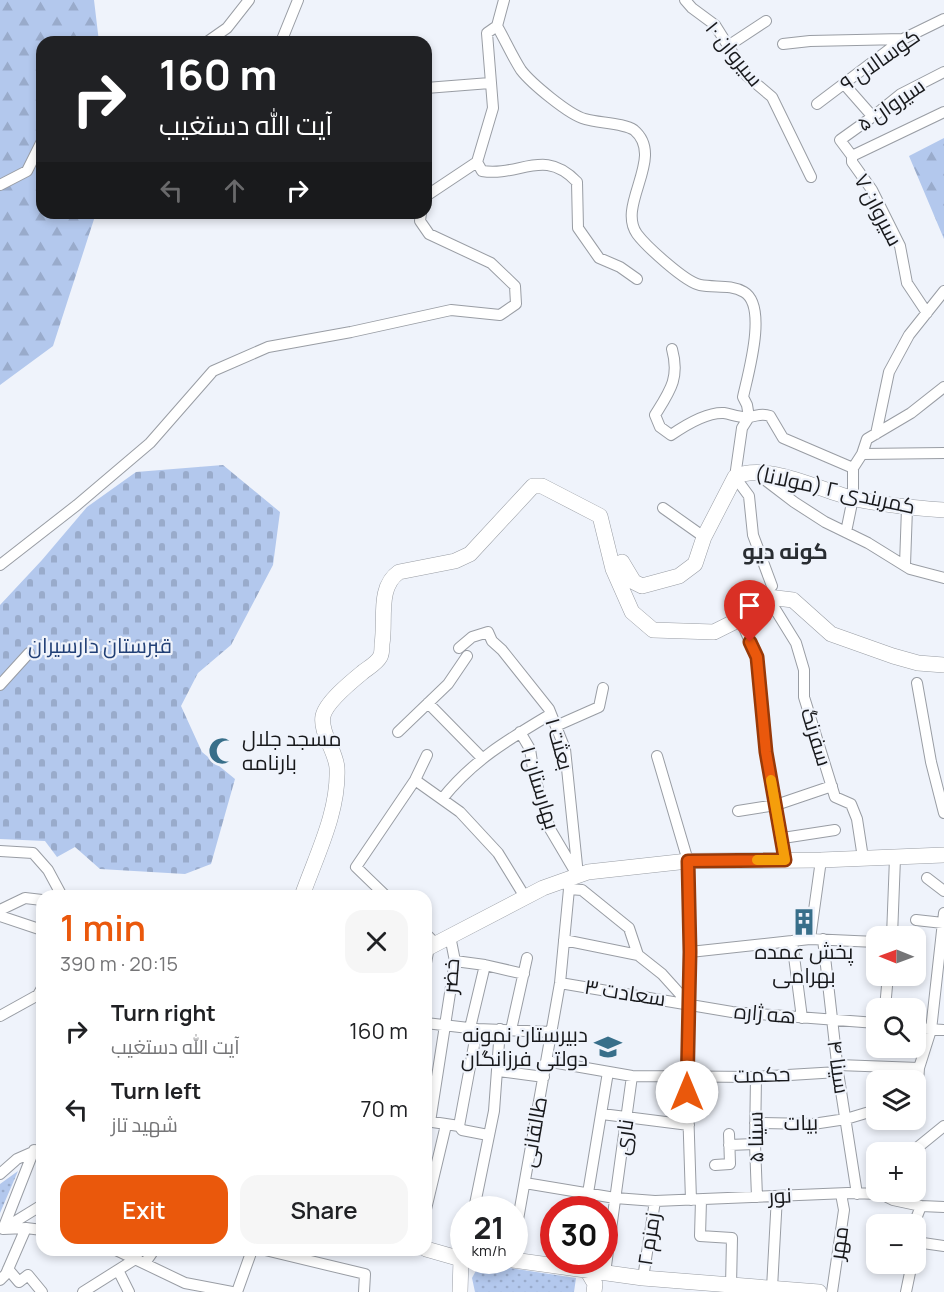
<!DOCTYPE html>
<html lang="en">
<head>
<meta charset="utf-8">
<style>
	body { margin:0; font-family:Manrope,Cairo,sans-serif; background:#f6f6f6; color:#202124; height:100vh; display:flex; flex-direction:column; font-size:22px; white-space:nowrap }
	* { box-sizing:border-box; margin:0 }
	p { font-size:20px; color:#757577 }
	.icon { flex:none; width:33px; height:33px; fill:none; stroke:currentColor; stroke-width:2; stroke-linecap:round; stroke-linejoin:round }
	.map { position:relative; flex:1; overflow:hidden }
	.side { position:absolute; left:36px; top:890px; width:396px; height:366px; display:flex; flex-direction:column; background:#fff; border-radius:18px; box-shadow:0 3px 9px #0003 }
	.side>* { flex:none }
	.top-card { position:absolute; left:36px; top:36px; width:396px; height:183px; border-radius:18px; box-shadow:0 3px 9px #0003; background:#202124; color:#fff; overflow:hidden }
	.needle { width:39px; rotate:271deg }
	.tools { position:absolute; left:866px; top:926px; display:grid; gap:12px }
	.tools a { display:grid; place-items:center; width:60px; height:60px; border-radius:12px; background:#fff; box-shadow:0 3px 9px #0003; font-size:30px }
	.speed { position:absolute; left:450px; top:1196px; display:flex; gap:12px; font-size:30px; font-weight:700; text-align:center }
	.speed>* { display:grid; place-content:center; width:78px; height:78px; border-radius:50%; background:#fff; box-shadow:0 3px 9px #0003; line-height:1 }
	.speed small { font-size:15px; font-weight:400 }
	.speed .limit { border:9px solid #d22; background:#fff; color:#111 }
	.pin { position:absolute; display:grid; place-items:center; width:51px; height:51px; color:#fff; margin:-62px -26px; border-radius:50% 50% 50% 0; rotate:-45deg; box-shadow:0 0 6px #0007 }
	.pin .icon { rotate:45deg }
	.me { position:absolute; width:66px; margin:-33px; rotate:0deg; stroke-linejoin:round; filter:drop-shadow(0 0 4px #0008) }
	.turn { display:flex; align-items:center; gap:21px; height:126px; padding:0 24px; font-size:27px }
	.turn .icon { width:78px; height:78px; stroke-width:2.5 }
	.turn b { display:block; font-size:42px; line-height:51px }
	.lanes { display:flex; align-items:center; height:57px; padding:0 24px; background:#0003; justify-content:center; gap:30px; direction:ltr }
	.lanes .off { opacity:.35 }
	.round { display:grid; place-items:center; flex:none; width:63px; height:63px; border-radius:18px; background:#f6f6f6 }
	.headline { display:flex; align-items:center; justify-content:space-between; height:102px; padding:0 24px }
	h1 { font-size:36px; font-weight:600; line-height:45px; color:#ea580c }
	.cta { display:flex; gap:12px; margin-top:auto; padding:12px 24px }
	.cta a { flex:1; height:69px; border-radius:18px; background:#ea580c; color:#fff; font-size:24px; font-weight:600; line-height:69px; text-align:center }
	.cta a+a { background:#f6f6f6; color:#202124 }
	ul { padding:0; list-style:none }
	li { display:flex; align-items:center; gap:18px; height:78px; padding:0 24px }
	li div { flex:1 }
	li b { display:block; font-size:22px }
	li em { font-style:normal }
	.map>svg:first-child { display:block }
</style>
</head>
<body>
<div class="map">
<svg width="944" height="1292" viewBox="0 0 944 1292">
	<defs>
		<pattern id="forest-firs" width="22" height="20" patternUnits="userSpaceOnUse" patternTransform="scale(1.5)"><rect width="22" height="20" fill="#b3c8ed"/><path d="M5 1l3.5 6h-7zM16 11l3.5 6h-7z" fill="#99abcb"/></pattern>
		<pattern id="cemetery-stones" width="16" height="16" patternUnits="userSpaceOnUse" patternTransform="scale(1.5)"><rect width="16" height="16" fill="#b3c8ed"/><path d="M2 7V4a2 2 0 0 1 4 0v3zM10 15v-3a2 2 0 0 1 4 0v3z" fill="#99abcb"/></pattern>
		<pattern id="park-dots" width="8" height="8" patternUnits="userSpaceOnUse" patternTransform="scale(1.5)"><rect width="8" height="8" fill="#b3c8ed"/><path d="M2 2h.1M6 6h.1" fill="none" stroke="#99abcb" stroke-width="1.8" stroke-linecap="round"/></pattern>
	</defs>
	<rect width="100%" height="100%" fill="#eff3fb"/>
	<path fill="url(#forest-firs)" d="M0,0h94l5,42h-57v171h54l-43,133 -53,39z
		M944,138v101l-35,-83z"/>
	<path fill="url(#cemetery-stones)" d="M223,465l57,47 -7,53 -42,80 -33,28 -17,33 21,46 33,27 -24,85 -26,10 -85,-5 -25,-22 -18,10 -12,-16 -45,-2v-234l42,-45 45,-53 49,-35z"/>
	<path fill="url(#park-dots)" d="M18,1171l-18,42v-29z
		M479,1265l24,2 73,11 -2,14h-99l-3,-14z"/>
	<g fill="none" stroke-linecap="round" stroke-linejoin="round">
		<defs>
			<path id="street" d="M504,0l-7,26c8,14 15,30 24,44 10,13 48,45 64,49 13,4 39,4 49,11 32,27 -18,75 3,104 9,12 48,48 63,51 15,3 30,-1 44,7 24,14 4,82 -1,105l4,8 2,12 -7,11 -7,49 14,19 4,39 19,51
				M685,0l7,8 23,17 32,51 25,21 39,80
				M497,26l-10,7 6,75 -16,54 5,9c38,6 62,-24 95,11l1,46 21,30 21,9 17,12
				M207,42l20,-14 22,-28
				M281,42l17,-42
				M783,44l27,-3 93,-2
				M728,46l38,-25
				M844,84l29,33
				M426,88l64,-5
				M817,104l86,-65 41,-20
				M852,156l92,-44
				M0,185l27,-14 15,-30
				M426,196l51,-34
				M927,313l-20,-30 -7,-37 -28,-56 -20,-28v-6l-12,-16 35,-25 26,-21 43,-22
				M672,349c8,29 -2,42 -17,66l5,12 11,8c13,-9 36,-23 53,-22 7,1 16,5 23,4 10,0 13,-5 23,-1l13,22 70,30
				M876,434l13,-62 20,-37 35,-44
				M862,454l82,-1
				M756,473l38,29 31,20 43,21 42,26 34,9
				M663,508l41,29
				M846,532l7,-34v-30l9,-14 5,-15 44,-26 33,-26
				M0,565l77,-60 73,-62 63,-72 55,-24 83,-15 100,-22 49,5 16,-11 -1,-18 -24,-23 -62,-29 -9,-13 1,-8
				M905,565l2,-57
				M775,609l21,34 8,27v27l31,100 16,7 6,15 6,39
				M744,628l13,29 9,95 19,108
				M459,648l13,-11 16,-5 4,9 10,9 47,59 16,40 13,126
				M917,683l14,79 13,51
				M0,685l29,-32
				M428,703l54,55
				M556,726l43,-19 4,-19
				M398,732l50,-48 19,-28
				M520,732l10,17 4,26 16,54 26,44
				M657,756l31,105 2,91 -3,123 4,125
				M415,780l45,32 38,41 27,44
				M442,799c31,-39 67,-60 109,-85
				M738,811l38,-6 56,-19
				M783,838l52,-8
				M0,851l33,2 15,17 14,26
				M927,878l17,13
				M569,889l13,1 47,38 9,27 24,19 27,30
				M386,896l-30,-29 59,-87 12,-25
				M0,910l25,-12 17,2
				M0,916l42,14
				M916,920l27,3
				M426,934l10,10
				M892,936l3,-78
				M810,939l11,-79
				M823,939l15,133 19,122
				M564,940l74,15
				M792,941l10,77
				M690,952l120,-13 66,3
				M455,961l30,4 39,9
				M426,963l3,-16
				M560,983l172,29 144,11
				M885,1008l3,-33
				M0,1016l38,-21 4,-7
				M426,1023l51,6 75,3
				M470,1028l15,-63
				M915,1028l29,2
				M511,1030l16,-72
				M546,1061l86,15 124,1 82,-5
				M838,1065l81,3
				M498,1071l46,6
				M756,1077l-1,67 2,53
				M915,1099l2,-1 2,-30 12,-38 13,-117
				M602,1114l87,11
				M426,1121l33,5 3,4 26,5
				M430,1122l25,-161 -5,-25
				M755,1123l58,1 33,-5 30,-9
				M459,1126l18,-97
				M729,1145l26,-1
				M912,1152l32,-26
				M715,1165l15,-1 -1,-30
				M0,1174l17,-15 25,-11
				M525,1183l90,15 40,3 193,-8 33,1 12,6 28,6 23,1
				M588,1193l20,-121
				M701,1200l-1,36 32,2 -1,48
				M426,1209l20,-84
				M474,1209l20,-98 6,-82
				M914,1224l7,-18
				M3,1229l31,-79
				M3,1229l39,-24
				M3,1229l23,-1 16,2
				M514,1242l46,-259 9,-94 -4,-10
				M916,1242l28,4
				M116,1250l69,33 47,9
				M265,1250l100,24 -1,18
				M145,1263l9,-13
				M8,1269l11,13 9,-7 14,17
				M118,1270l11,22
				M605,1273l27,-197
				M643,1278l12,-77
				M0,1280l6,-6 20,-46
				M772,1288l5,-92
				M83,1292l54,-34
				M237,1292l15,-42
				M832,1292l12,-82 -3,-16
				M906,1292l6,-29"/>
			<path id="secondary" d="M613,569l9,-7 12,20 8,4 37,-10 16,-12 9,-27 31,-60c31,-16 88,15 121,22 29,6 58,9 88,11
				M302,896c14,-40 37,-84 35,-128 -1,-17 -17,-35 -14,-52 3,-14 29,-35 40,-44 5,-4 14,-9 17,-15 2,-3 2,-10 2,-13 4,-24 -5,-57 17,-72l56,-11 15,-7 63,-68h9l58,30 13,53 19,43 21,18 61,2 24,-12 30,-23 25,3 38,34 62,22 25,7 26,2
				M426,949l117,-61 45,-16 100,-11 133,-1 123,-5
				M426,1249l35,10
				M513,1260l130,18 176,14
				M588,1272l7,12 -1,8
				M460,1292l1,-33h3"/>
		</defs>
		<use href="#street" stroke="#999da4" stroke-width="12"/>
		<use href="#secondary" stroke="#999da4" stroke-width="16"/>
		<use href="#street" stroke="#fff" stroke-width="10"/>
		<use href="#secondary" stroke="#fff" stroke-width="15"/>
	</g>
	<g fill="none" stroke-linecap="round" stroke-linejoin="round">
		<defs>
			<path id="route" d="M687,1092l3,-140 -2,-91 97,-1 -19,-108 -9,-95 -7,-15"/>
		</defs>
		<use href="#route" stroke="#983908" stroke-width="15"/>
		<use href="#route" stroke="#ea580c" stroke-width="10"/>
		<path stroke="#f59e0b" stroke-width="10" d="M757,860h28l-14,-80"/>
	</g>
	<defs>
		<symbol id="mosque-bare" viewBox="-9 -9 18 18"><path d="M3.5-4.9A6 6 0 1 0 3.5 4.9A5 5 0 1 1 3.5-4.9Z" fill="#386f8a" stroke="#eff3fb" stroke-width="2.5" paint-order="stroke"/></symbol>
		<symbol id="building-bare" viewBox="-9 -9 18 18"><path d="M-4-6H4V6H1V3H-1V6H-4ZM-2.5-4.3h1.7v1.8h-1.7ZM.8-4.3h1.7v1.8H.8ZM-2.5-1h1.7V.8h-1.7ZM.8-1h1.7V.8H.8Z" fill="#386f8a" stroke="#eff3fb" stroke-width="2.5" paint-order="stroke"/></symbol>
		<symbol id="school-bare" viewBox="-9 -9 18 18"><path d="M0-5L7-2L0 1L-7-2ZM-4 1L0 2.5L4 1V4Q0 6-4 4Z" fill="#386f8a" stroke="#eff3fb" stroke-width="2.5" paint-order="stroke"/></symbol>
	</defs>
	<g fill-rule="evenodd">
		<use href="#mosque-bare" x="203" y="732" width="38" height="38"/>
		<use href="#building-bare" x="785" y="903" width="38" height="38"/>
		<use href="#school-bare" x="589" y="1028" width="38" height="38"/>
	</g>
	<g text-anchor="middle" stroke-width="4.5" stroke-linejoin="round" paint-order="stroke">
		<g font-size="21" fill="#18191c" stroke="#eff3fb">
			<text transform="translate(734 54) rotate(51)" y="7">سیروان ۱۰</text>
			<text transform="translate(880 60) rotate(-35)" y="7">کوسالان ۹</text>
			<text transform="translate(891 105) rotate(-34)" y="7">سیروان ۵</text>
			<text transform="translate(878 210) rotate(62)" y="7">سیروان ۷</text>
			<text transform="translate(835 490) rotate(12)" y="7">کمربندی ۲ (مولانا)</text>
			<text transform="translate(816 737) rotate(73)" y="7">سفرنگ</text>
			<text transform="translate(559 744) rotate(74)" y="7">بعثت ۱</text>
			<text transform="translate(540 788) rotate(73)" y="7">بهارستان ۱</text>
			<text transform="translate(451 976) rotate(-86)" y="7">خضر</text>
			<text transform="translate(625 993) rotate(9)" y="7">سعادت ۳</text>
			<text transform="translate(765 1014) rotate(5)" y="7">هه ژاره</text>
			<text transform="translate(838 1067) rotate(82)" y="7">سینا ۴</text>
			<text transform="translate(762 1075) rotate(-2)" y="7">حکمت</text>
			<text transform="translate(801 1123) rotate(-1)" y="7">بیات</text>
			<text transform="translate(534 1132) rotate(-80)" y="7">طالقانی</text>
			<text transform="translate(624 1137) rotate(-82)" y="7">ناری</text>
			<text transform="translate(756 1137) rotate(-91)" y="7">سینا ۵</text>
			<text transform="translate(780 1196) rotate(-3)" y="7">نور</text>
			<text transform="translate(649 1239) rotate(-81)" y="7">زمزم ۲</text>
			<text transform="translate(839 1243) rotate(-82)" y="7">مهر</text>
		</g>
		<g font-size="21" fill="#224076" stroke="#eff3fb">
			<text x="100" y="653">قبرستان دارسیران</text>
		</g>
		<g font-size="21" fill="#18191c" stroke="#eff3fb" text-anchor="start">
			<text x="242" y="746">مسجد جلال<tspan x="242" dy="24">بارنامه</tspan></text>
			<text x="804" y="959" text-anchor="middle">پخش عمده<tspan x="804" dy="24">بهرامی</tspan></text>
			<text x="588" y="1042" text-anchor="end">دبیرستان نمونه<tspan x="588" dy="24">دولتی فرزانگان</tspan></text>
		</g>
		<g font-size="22" font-weight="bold" fill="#292d32" stroke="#eff3fb">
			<text x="785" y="559">کونه دیو</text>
		</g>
	</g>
</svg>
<div class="tools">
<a><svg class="needle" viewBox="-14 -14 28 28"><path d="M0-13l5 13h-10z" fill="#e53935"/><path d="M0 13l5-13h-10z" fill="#757577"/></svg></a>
<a><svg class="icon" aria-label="search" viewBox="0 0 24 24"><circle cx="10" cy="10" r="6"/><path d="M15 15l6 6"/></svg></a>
<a><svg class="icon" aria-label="layers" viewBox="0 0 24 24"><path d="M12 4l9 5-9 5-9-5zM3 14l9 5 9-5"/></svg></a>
<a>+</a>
<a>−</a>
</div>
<div class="speed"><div>21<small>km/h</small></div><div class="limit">30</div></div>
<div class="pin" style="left:750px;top:642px;background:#d93025"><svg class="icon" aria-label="arrive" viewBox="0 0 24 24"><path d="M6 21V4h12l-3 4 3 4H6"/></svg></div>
<svg class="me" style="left:687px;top:1092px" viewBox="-20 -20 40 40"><circle r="19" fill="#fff"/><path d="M0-13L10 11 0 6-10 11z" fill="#ea580c"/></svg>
<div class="top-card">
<div class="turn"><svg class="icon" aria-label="right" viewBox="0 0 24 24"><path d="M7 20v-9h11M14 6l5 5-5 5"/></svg><div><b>160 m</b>آیت الله دستغیب</div></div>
<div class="lanes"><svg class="icon off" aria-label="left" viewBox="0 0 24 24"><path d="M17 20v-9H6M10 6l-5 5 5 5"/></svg><svg class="icon off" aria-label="ahead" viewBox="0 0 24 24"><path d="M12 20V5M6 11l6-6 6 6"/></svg><svg class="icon" aria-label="right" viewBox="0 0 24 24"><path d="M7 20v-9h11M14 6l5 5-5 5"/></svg></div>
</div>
<section class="side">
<div class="headline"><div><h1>1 min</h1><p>390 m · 20:15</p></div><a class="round"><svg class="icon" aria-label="close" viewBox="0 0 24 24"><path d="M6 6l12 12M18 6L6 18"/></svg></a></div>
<ul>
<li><svg class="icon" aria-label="right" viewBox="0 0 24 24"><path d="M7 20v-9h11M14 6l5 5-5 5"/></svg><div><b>Turn right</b><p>آیت الله دستغیب</p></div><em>160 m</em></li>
<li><svg class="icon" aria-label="left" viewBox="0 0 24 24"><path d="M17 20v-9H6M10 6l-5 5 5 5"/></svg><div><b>Turn left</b><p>شهید تاز</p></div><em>70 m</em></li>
</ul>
<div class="cta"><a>Exit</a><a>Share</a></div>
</section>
</div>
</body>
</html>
